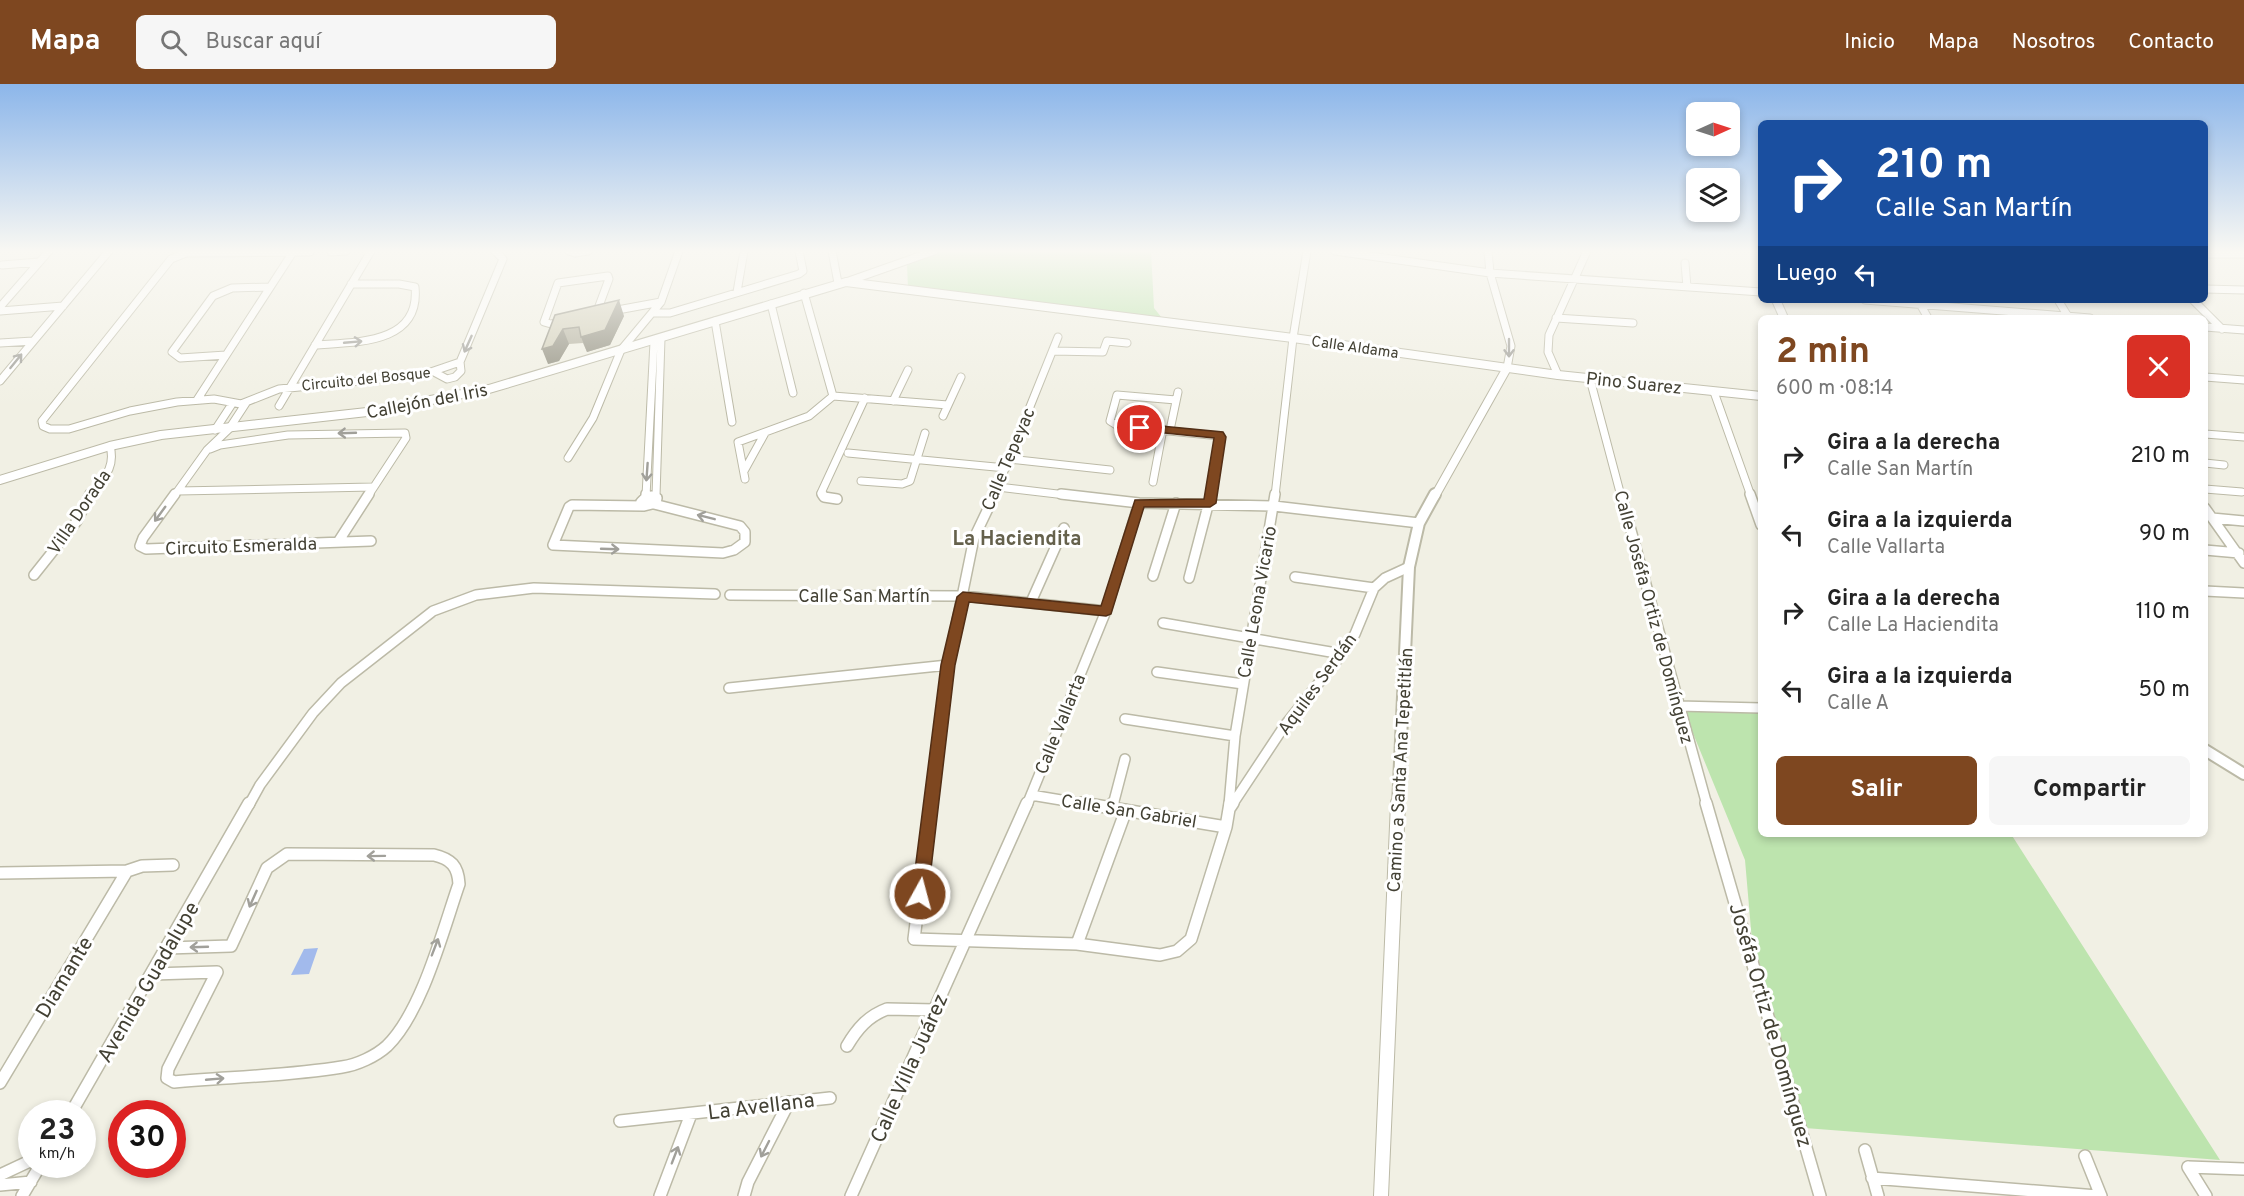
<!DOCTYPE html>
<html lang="es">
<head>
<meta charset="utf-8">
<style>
	body { margin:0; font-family:Overpass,sans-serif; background:#f6f6f6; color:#222; height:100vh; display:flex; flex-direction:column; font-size:22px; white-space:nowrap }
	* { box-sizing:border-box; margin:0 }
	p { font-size:20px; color:#767676 }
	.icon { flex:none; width:33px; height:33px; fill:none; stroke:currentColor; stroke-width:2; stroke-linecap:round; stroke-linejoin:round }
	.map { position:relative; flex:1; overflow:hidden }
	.drawer { position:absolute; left:1758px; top:231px; width:450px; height:522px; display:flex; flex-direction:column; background:#fff; border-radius:9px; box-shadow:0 3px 9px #0003 }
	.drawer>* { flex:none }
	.hud { position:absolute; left:1758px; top:36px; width:450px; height:183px; border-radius:9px; box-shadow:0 3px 9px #0003; background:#1a4fa0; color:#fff; overflow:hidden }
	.needle { width:39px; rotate:87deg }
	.tools { position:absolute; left:1686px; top:18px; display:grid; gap:12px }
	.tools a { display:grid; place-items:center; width:54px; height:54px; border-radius:9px; background:#fff; box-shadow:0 3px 9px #0003; font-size:30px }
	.speed { position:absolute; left:18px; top:1016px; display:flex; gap:12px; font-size:30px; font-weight:700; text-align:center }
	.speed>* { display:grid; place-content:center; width:78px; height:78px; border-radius:50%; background:#fff; box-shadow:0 3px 9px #0003; line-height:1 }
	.speed small { font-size:15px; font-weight:400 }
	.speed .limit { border:9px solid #d22; background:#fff; color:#111 }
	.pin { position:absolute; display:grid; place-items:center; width:51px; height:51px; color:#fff; margin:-26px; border:3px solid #fff; border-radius:50%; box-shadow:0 2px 6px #0007 }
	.me { position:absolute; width:66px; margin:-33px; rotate:7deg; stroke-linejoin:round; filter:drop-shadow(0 0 4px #0008) }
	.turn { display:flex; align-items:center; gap:21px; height:126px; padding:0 18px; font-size:27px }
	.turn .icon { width:78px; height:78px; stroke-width:2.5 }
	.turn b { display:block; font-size:42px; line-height:51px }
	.then { display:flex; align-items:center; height:57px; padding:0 18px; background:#0003; gap:12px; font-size:22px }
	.round { display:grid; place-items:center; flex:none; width:63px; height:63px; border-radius:9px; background:#f6f6f6 }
	.head { display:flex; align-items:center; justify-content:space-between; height:102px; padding:0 18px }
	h1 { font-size:36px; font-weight:700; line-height:45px; color:#7e4720 }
	.action { display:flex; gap:12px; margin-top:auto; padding:12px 18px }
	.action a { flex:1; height:69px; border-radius:9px; background:#7e4720; color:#fff; font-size:24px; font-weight:700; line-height:69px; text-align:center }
	.action a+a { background:#f6f6f6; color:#222 }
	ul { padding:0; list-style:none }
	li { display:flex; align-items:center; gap:18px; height:78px; padding:0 18px }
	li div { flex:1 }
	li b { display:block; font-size:22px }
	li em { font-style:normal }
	header { display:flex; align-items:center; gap:36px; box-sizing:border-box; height:84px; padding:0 30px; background:#7e4720; color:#fff }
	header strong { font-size:28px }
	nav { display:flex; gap:33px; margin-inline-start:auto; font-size:21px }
	.search { width:420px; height:54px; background:#f6f6f6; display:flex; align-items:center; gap:15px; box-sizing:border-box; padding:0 21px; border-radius:9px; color:#767676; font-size:22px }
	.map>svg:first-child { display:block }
</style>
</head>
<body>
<header>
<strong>Mapa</strong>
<div class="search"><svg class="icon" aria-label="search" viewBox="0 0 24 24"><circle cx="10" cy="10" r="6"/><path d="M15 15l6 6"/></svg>Buscar aquí</div>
<nav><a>Inicio</a><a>Mapa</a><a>Nosotros</a><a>Contacto</a></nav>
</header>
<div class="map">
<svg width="2244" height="1112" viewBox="0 0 2244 1112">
	<rect width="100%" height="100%" fill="#f1f0e4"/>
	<path fill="#bde4ae" d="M944,167h207l3,57 8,10 -254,-30 -1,-23z
		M1683,625l78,3v122h250l209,326 -415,-32 -53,-187 -7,-81z"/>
	<path fill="#a2baec" d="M318,864l-9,26 -18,1 13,-26z"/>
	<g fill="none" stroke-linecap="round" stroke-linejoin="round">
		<defs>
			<path id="minor-far2" d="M569,167l6,2 13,-2
				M832,167l6,32
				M1335,167l155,22 271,19
				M1488,167l2,22 21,73 -4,22
				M310,168l-124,1 -15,6 -129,162 1,5 7,3h19l61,-18 47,-9 37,-3 27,5 38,-15 143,-14 38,-13 43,-103 -8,-8
				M331,168l15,-1
				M2205,170h39
				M1685,179l2,24
				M2,181l37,-3
				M846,198l88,-31
				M2205,205l39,1
				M737,208l7,-41
				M804,209l29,103
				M1865,216l225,18
				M2058,216l11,18
				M2193,216l29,29
				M1919,218l9,16
				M771,220l22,89
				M0,223l49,-56
				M0,227l63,-5
				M612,227l49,-9
				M655,229h15l129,-39 4,-3 -4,-20
				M1556,234l77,5
				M715,237l17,101
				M563,238l-12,2 -7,-2 14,-39 50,-7 1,3 -13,35
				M2205,243l39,3
				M0,259l33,-2
				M315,261c39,-3 106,0 100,-58l-16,-3h-48
				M1053,267l50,1 4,-11 20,2
				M226,271l-46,3 -8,-6 41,-56 19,-8 37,-1
				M434,288l13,7 8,-2 6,-6 -1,-9
				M1558,291l-10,-23 1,-17 38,-84
				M2205,293l39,3
				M1590,295l31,117
				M0,297l109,-130
				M1714,308l37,104
				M833,312l115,9
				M197,316l96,-148
				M1176,316l-59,-5 -7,26 8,5 102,10 -9,60
				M893,317l15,-31
				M279,322l92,-155
				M943,332l18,-39
				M215,346l17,-26
				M1170,346l8,-38
				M2205,350l39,3
				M210,365l10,-4 68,-10 117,-2 1,5 -38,58
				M848,369l158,15
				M568,374l25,-40 28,-68 40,-48 18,-51
				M1009,375l101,11
				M2205,379l19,2
				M744,387l21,-38
				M745,395l-7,-37 71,-26 24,-20
				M861,397l41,3 8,-3 15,-48
				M1153,398l10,-53
				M998,403l76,9
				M2205,405l37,3
				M178,407l194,-4
				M89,412c14,-18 27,-27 21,-50
				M174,412l33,-46 22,-21 17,-26
				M646,412l8,-154
				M656,412l5,-158
				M823,412l-2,-3 44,-95
				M994,412l64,-159
				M1275,412l18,-158 14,-87"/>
			<path id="minor-far1" d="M175,410l-32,44 -3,8 6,3 225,-8
				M822,410l2,3 13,2
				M1061,410l78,9 135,3 145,17
				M1621,410l86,311
				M1750,410l11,31
				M652,412l5,2 -1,5 -12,3 -3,-4 5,-5z
				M646,413v-3
				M644,422l-72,-1 -3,2 -16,38 170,8 11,-3 11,-8v-10l-5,-6 -86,-22
				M2205,424l39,55
				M2212,434l32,3
				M338,458l31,-48
				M2205,466l34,3
				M34,491l43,-54 13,-27
				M1153,492l23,-73
				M1295,493l79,11
				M1189,494l22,-84
				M2205,507l39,2
				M730,511l234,1 142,15
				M1031,518l33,-74
				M1163,539l179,31
				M1157,588l86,12
				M729,604l219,-23
				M1678,622l83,2
				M1125,635l110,17
				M1031,711l60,10
				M249,721l11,-20 53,-72 28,-30 92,-72 43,-16 58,-7 181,6
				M931,721l17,-140 26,-127 21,-44
				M1027,721l79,-194 33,-108
				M1113,721l12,-46
				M1229,721l6,-69 40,-242
				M1232,721l53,-80 57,-71 13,-20 19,-46 11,-10 24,-11"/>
			<path id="minor" d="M931,719l-17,136 163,5 83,11 17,-4 14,-12 35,-112 4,-24
				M1082,719l144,24
				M1706,719l114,393
				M1112,723l1,-4
				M1229,725l4,-6
				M0,789l127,-2 15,-5 31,-1
				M1077,860l49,-134
				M153,890l64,-2 -49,97 -1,9 7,4c55,-5 114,-6 168,-15 15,-2 34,-11 45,-21 35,-34 56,-116 72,-162 -1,-18 -8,-25 -25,-29l-147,-1 -20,14 -36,78 -64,2
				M847,962c10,-17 21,-30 40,-37l48,1
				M0,999l127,-212
				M71,1029l178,-310
				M620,1037l210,-23
				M1865,1066l13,46
				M2085,1072l16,40
				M2188,1083l56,2
				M2188,1083l18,29
				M0,1091l32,-15
				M1872,1094l225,18
				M0,1101l31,-3
				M22,1112l19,-32
				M660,1112l31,-82
				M744,1112l4,-14 41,-80
				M851,1112l176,-393"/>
			<path id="tertiary-far2" d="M1776,216l8,18
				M0,396l110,-34 51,-11 206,-23 122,-23 357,-107 447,56 265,37 203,21
				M1435,412l72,-128"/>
			<path id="tertiary-far1" d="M2205,666l39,24
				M1398,721l11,-238 10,-44 16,-29"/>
			<path id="tertiary" d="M1381,1112l17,-393"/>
		</defs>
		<use href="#minor-far2" stroke="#bcbaa7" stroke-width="9"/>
		<use href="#minor-far1" stroke="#bcbaa7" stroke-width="12"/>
		<use href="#minor" stroke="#bcbaa7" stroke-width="14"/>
		<use href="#tertiary-far2" stroke="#bcbaa7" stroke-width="10"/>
		<use href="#tertiary-far1" stroke="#bcbaa7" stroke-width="14"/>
		<use href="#tertiary" stroke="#bcbaa7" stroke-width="16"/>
		<use href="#minor-far2" stroke="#fff" stroke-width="7"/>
		<use href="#minor-far1" stroke="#fff" stroke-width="9"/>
		<use href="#minor" stroke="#fff" stroke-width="11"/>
		<use href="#tertiary-far2" stroke="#fff" stroke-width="8"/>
		<use href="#tertiary-far1" stroke="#fff" stroke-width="10"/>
		<use href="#tertiary" stroke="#fff" stroke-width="14"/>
	</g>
	<path fill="#b5b2a0" d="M555,231l69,1 -14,29 -23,7 -4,-9 -14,1 -10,17 -11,3z"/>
	<path fill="#939182" d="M619,216l5,16 -14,29 -23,7 -6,-15z
		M563,245l6,15 -10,17 -11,3 -6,-15z"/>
	<path fill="#d2cfba" stroke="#939182" stroke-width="1.5" d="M619,216l-14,30 -24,7 -2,-10 -16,2 -10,17 -11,3 13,-34z"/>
	<defs><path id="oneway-shaft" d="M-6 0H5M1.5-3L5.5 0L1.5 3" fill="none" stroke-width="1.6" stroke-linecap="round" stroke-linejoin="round" transform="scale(1.5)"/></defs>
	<g stroke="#a1a09a">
		<use href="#oneway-shaft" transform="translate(353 258) rotate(-5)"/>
		<use href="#oneway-shaft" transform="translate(468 260) rotate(114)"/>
		<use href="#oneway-shaft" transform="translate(1509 264) rotate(90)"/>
		<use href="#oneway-shaft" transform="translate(16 277) rotate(-51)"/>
		<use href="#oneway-shaft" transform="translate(347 349) rotate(178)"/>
		<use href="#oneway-shaft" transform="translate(647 388) rotate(94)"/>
		<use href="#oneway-shaft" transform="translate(160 430) rotate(126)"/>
		<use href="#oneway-shaft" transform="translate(706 433) rotate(-166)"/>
		<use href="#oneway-shaft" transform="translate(610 465) rotate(2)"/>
		<use href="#oneway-shaft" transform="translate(376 772) rotate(179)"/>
		<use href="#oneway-shaft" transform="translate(253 815) rotate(114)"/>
		<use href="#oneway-shaft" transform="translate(199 863) rotate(178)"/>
		<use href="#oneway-shaft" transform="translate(435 863) rotate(-69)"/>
		<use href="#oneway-shaft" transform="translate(215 995) rotate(-5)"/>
		<use href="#oneway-shaft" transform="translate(765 1065) rotate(117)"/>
		<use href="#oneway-shaft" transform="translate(675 1071) rotate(-69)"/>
	</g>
	<linearGradient id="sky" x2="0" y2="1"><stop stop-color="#8cb6ea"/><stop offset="0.52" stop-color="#f9f8f3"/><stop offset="1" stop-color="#f9f8f3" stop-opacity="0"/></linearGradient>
	<rect width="2244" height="322" fill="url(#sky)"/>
	<path fill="#7e4720" stroke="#522e15" stroke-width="1.5" d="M1140,340l83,8 3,5 -10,66 -6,4h-66l-33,107 -5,2 -137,-14 -14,63 -27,229 -2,5 -6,2 -6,-2 -2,-5 29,-229 16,-68 6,-5 138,14 34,-106 69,-1 10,-61 -78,-8v-5z"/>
	<g text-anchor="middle" stroke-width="6" stroke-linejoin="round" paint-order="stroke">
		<g font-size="15" fill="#434134" stroke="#fff">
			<text transform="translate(1355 263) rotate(8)" y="5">Calle Aldama</text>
			<text transform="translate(366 295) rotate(-6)" y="5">Circuito del Bosque</text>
		</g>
		<g font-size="18" fill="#434134" stroke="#fff">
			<text transform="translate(1634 299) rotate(6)" y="6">Pino Suarez</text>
			<text transform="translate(427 317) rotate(-11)" y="6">Callejón del Iris</text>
			<text transform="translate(1008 375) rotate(-67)" y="6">Calle Tepeyac</text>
			<text transform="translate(79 428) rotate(-56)" y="6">Villa Dorada</text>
			<text transform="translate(241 462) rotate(-2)" y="6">Circuito Esmeralda</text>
			<text x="864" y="518">Calle San Martín</text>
			<text transform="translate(1257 518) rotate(-80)" y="6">Calle Leona Vicario</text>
			<text transform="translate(1654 533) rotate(75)" y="6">Calle Joséfa Ortiz de Domínguez</text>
			<text transform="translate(1317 600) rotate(-54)" y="6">Aquiles Serdán</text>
			<text transform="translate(1060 640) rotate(-68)" y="6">Calle Vallarta</text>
			<text transform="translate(1400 686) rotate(-87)" y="6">Camino a Santa Ana Tepetitlán</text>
			<text transform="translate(1129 727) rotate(9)" y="6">Calle San Gabriel</text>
		</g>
		<g font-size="20" font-weight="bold" fill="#65614c" stroke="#fff">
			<text x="1017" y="461">La Haciendita</text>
		</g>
		<g font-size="21" fill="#434134" stroke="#fff">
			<text transform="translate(64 893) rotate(-59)" y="7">Diamante</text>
			<text transform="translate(148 898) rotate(-60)" y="7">Avenida Guadalupe</text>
			<text transform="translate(1771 941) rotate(74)" y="7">Joséfa Ortiz de Domínguez</text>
			<text transform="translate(909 984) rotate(-66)" y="7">Calle Villa Juárez</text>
			<text transform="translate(761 1022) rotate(-7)" y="7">La Avellana</text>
		</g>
	</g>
</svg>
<div class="tools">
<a><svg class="needle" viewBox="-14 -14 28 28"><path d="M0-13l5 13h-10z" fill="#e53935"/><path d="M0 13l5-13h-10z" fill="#767676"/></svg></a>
<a><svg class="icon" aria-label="layers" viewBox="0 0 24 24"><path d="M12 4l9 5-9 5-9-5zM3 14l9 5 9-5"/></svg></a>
</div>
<div class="speed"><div>23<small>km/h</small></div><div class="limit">30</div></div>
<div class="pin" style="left:1140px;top:344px;background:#d93025"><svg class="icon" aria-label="arrive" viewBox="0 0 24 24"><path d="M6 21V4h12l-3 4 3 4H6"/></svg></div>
<svg class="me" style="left:920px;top:810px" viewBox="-20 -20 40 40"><circle r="17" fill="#7e4720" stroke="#fff" stroke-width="3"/><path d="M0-11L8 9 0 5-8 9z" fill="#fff"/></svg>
<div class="hud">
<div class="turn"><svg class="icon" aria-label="right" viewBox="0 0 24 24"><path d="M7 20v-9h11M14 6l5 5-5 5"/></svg><div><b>210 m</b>Calle San Martín</div></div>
<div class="then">Luego<svg class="icon" aria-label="left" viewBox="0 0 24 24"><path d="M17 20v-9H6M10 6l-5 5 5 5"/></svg></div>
</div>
<section class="drawer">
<div class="head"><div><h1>2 min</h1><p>600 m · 08:14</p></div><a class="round" style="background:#d93025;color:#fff"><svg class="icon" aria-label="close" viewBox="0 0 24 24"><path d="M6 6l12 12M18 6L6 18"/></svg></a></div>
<ul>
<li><svg class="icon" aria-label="right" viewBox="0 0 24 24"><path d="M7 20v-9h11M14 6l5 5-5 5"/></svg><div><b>Gira a la derecha</b><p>Calle San Martín</p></div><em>210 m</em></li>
<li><svg class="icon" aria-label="left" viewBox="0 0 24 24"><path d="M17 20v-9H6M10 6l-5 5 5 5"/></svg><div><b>Gira a la izquierda</b><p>Calle Vallarta</p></div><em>90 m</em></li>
<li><svg class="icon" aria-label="right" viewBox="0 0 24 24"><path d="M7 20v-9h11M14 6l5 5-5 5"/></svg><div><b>Gira a la derecha</b><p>Calle La Haciendita</p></div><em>110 m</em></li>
<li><svg class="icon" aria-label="left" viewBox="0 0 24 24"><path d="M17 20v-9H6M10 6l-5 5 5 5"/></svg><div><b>Gira a la izquierda</b><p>Calle A</p></div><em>50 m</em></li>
</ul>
<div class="action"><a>Salir</a><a>Compartir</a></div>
</section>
</div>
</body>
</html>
